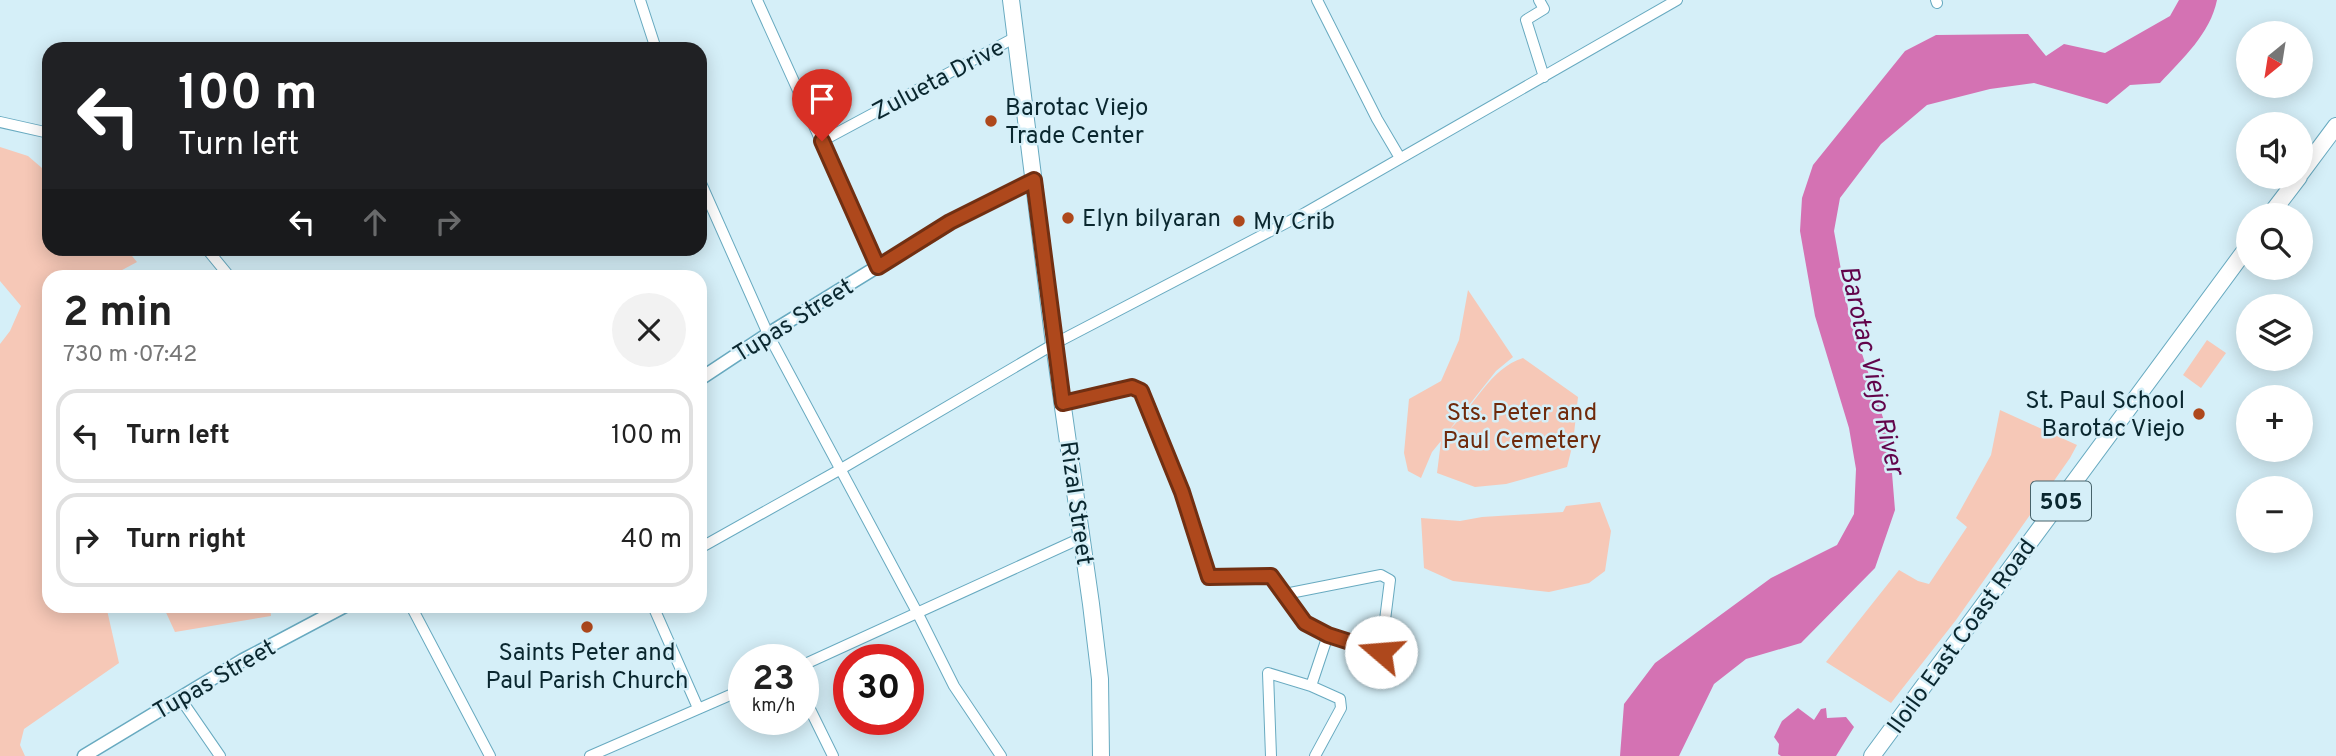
<!DOCTYPE html>
<html lang="en">
<head>
<meta charset="utf-8">
<style>
	body { margin:0; font-family:Overpass,sans-serif; background:#f2f2f2; color:#222; height:100vh; display:flex; flex-direction:column; font-size:26px; white-space:nowrap }
	* { box-sizing:border-box; margin:0 }
	p { font-size:23px; color:#767676 }
	.icon { flex:none; width:38px; height:38px; fill:none; stroke:currentColor; stroke-width:2; stroke-linecap:round; stroke-linejoin:round }
	.map { position:relative; flex:1; overflow:hidden }
	.side { position:absolute; left:42px; top:270px; width:665px; height:343px; display:flex; flex-direction:column; background:#fff; border-radius:21px; box-shadow:0 4px 18px #0003 }
	.side>* { flex:none }
	.hud { position:absolute; left:42px; top:42px; width:665px; height:214px; border-radius:21px; box-shadow:0 4px 18px #0003; background:#202124; color:#fff; overflow:hidden }
	.needle { width:46px; rotate:210deg }
	.buttons { position:absolute; left:2236px; top:21px; display:grid; gap:14px }
	.buttons a { display:grid; place-items:center; width:77px; height:77px; border-radius:50%; background:#fff; box-shadow:0 4px 18px #0003; font-size:35px }
	.speed { position:absolute; left:728px; top:644px; display:flex; gap:14px; font-size:35px; font-weight:700; text-align:center }
	.speed>* { display:grid; place-content:center; width:91px; height:91px; border-radius:50%; background:#fff; box-shadow:0 4px 18px #0003; line-height:1 }
	.speed small { font-size:18px; font-weight:400 }
	.speed .limit { border:10px solid #d22; background:#fff; color:#111 }
	.pin { position:absolute; display:grid; place-items:center; width:60px; height:60px; color:#fff; margin:-72px -30px; border-radius:50% 50% 50% 0; rotate:-45deg; box-shadow:0 0 7px #0007 }
	.pin .icon { rotate:45deg }
	.me { position:absolute; width:77px; margin:-38px; rotate:288deg; stroke-linejoin:round; filter:drop-shadow(0 0 5px #0008) }
	.turn { display:flex; align-items:center; gap:24px; height:147px; padding:0 21px; font-size:32px }
	.turn .icon { width:91px; height:91px; stroke-width:2.5 }
	.turn b { display:block; font-size:49px; line-height:60px }
	.lanes { display:flex; align-items:center; height:66px; padding:0 21px; background:#0003; justify-content:center; gap:35px; direction:ltr }
	.lanes .off { opacity:.35 }
	.round { display:grid; place-items:center; flex:none; width:74px; height:74px; border-radius:37px; background:#f2f2f2 }
	.headline { display:flex; align-items:center; justify-content:space-between; height:119px; padding:0 21px }
	h1 { font-size:42px; font-weight:700; line-height:52px }
	ul { padding:0; list-style:none }
	li { display:flex; align-items:center; gap:21px; height:94px; margin:0 14px 10px; padding:0 7px; border:4px solid #e0e0e0; border-radius:21px }
	li div { flex:1 }
	li b { display:block; font-size:26px }
	li em { font-style:normal }
	.map>svg:first-child { display:block }
</style>
</head>
<body>
<div class="map">
<svg width="2336" height="756" viewBox="0 0 2336 756">
	<rect width="100%" height="100%" fill="#d5eff8"/>
	<path fill="#f6c8b7" d="M0,147l28,9 21,18v74l70,1 9,2 9,11 -26,14h-62v330h69l-11,4 12,53 -95,66 -4,16 5,11h-25v-412l10,-13 11,-25 -21,-25z
		M1468,290l45,67 -17,14 -46,58c24,-22 40,-61 73,-71l55,39 -5,46 -6,24 -61,17 -31,3 -38,-14 4,-32 -9,11 -11,26 -13,-7 -4,-18 5,-54 32,-18 18,-41z
		M2207,340l19,13 -25,35 -18,-13z
		M2000,410l77,35 -7,13 -114,162 -65,83 -65,-41 73,-92 19,11 11,3 38,-57 -11,-9 35,-63z
		M1600,502l11,29 -6,40 -16,12 -40,9 -96,-11 -29,-13 -3,-50 39,3 22,-4 81,-5 3,-6z
		M163,606h107l1,10 -96,16z"/>
	<path fill="#d472b3" d="M2179,0h38c-7,34 -34,58 -57,83l-30,2 -23,19 -73,-21 -44,6 -63,16 -46,39 -41,54 -6,33 15,83 40,122 6,74 -20,58 -74,75 -55,16 -32,25 -35,72h-59l4,-52 31,-41 116,-85 66,-33 17,-31 2,-45 -7,-41 -34,-112 -15,-85 2,-33 11,-33 92,-114 31,-16 92,-1 18,22 18,-12 41,9 65,-37z
		M1798,708l16,12 7,-11 5,-1 1,10 19,-1 8,10 -18,29h-55l-3,-2 1,-10 -5,-7 8,-16z"/>
	<g fill="none" stroke-linecap="round" stroke-linejoin="round">
		<defs>
			<path id="minor" d="M640,0l16,49
				M757,0l121,267
				M1317,0l60,119 23,39
				M1539,0l5,9 -18,11 18,57
				M1936,0l1,3
				M0,122l49,11
				M822,141l194,-104
				M700,181l68,153 150,280 36,72 47,70
				M206,248l23,28
				M1063,403l69,-16 9,4 41,101 27,85 62,-1 34,47 23,12 53,17 9,-72 -9,-5 -96,19
				M700,548l141,-79 213,-125 251,-131 372,-213
				M411,606l79,150
				M653,606l45,102
				M803,665l278,-127
				M1311,686l17,-51
				M803,695l30,61
				M180,698l40,58
				M590,756l154,-67
				M1271,756l-3,-83 43,13 29,13 1,9 -26,48"/>
			<path id="tertiary" d="M700,379l68,-45 182,-112 84,-42
				M84,756l159,-96 102,-54"/>
			<path id="primary" d="M1011,0l43,344 37,260 9,75 1,77
				M2301,173l35,-47
				M2270,215l29,-38
				M1872,756l377,-511"/>
		</defs>
		<use href="#minor" stroke="#68aac0" stroke-width="12"/>
		<use href="#tertiary" stroke="#68aac0" stroke-width="15"/>
		<use href="#primary" stroke="#68aac0" stroke-width="18"/>
		<use href="#minor" stroke="#fff" stroke-width="10"/>
		<use href="#tertiary" stroke="#fff" stroke-width="12"/>
		<use href="#primary" stroke="#fff" stroke-width="16"/>
	</g>
	<g fill="none" stroke-linecap="round" stroke-linejoin="round">
		<defs>
			<path id="route" d="M822,141l56,126 72,-45 84,-42 29,223 69,-16 9,4 41,101 27,85 62,-1 34,47 23,12 53,17"/>
		</defs>
		<use href="#route" stroke="#712f12" stroke-width="18"/>
		<use href="#route" stroke="#ae481c" stroke-width="12"/>
	</g>
	<g fill="#ae481c" stroke="#d5eff8" stroke-width="2.5">
		<circle cx="991" cy="121" r="7"/>
		<circle cx="1068" cy="218" r="7"/>
		<circle cx="1239" cy="221" r="7"/>
		<circle cx="2199" cy="414" r="7"/>
		<circle cx="587" cy="627" r="7"/>
	</g>
	<g text-anchor="middle" stroke-width="5" stroke-linejoin="round" paint-order="stroke">
		<rect fill="#d5eff8" stroke="#47636b" stroke-width="2" x="2031" y="481.5" width="60" height="39" rx="5"/>
		<g font-size="23" font-weight="bold" fill="#0a272f">
			<text x="2061" y="509">505</text>
		</g>
		<g font-size="24" fill="#0a272f" stroke="#d5eff8">
			<text transform="translate(938 79) rotate(-28)" y="8">Zulueta Drive</text>
			<text transform="translate(793 320) rotate(-32)" y="8">Tupas Street</text>
			<text transform="translate(1077 503) rotate(82)" y="8">Rizal Street</text>
			<text transform="translate(1961 636) rotate(-54)" y="8">Iloilo East Coast Road</text>
			<text transform="translate(214 679) rotate(-30)" y="8">Tupas Street</text>
		</g>
		<g font-size="24" fill="#0a272f" stroke="#d5eff8" text-anchor="start">
			<text x="1005" y="115">Barotac Viejo<tspan x="1005" dy="28">Trade Center</tspan></text>
			<text x="1082" y="226">Elyn bilyaran</text>
			<text x="1253" y="229">My Crib</text>
			<text x="2185" y="408" text-anchor="end">St. Paul School<tspan x="2185" dy="28">Barotac Viejo</tspan></text>
			<text x="587" y="660" text-anchor="middle">Saints Peter and<tspan x="587" dy="28">Paul Parish Church</tspan></text>
		</g>
		<g font-size="24" fill="#6f2a0b" stroke="#d5eff8">
			<text x="1522" y="420">Sts. Peter and<tspan x="1522" dy="28">Paul Cemetery</tspan></text>
		</g>
		<g font-size="26" font-style="italic" fill="#62044b" stroke="#d5eff8">
			<text transform="translate(1873 370) rotate(77)" y="9">Barotac Viejo River</text>
		</g>
	</g>
</svg>
<div class="buttons">
<a><svg class="needle" viewBox="-14 -14 28 28"><path d="M0-13l5 13h-10z" fill="#e53935"/><path d="M0 13l5-13h-10z" fill="#767676"/></svg></a>
<a><svg class="icon" aria-label="sound" viewBox="0 0 24 24"><path d="M4 9h4l5-4v14l-5-4H4zM17 9q2 3 0 6"/></svg></a>
<a><svg class="icon" aria-label="search" viewBox="0 0 24 24"><circle cx="10" cy="10" r="6"/><path d="M15 15l6 6"/></svg></a>
<a><svg class="icon" aria-label="layers" viewBox="0 0 24 24"><path d="M12 4l9 5-9 5-9-5zM3 14l9 5 9-5"/></svg></a>
<a>+</a>
<a>−</a>
</div>
<div class="speed"><div>23<small>km/h</small></div><div class="limit">30</div></div>
<div class="pin" style="left:822px;top:141px;background:#d93025"><svg class="icon" aria-label="arrive" viewBox="0 0 24 24"><path d="M6 21V4h12l-3 4 3 4H6"/></svg></div>
<svg class="me" style="left:1381px;top:652px" viewBox="-20 -20 40 40"><circle r="19" fill="#fff"/><path d="M0-13L10 11 0 6-10 11z" fill="#ae481c"/></svg>
<div class="hud">
<div class="turn"><svg class="icon" aria-label="left" viewBox="0 0 24 24"><path d="M17 20v-9H6M10 6l-5 5 5 5"/></svg><div><b>100 m</b>Turn left</div></div>
<div class="lanes"><svg class="icon" aria-label="left" viewBox="0 0 24 24"><path d="M17 20v-9H6M10 6l-5 5 5 5"/></svg><svg class="icon off" aria-label="ahead" viewBox="0 0 24 24"><path d="M12 20V5M6 11l6-6 6 6"/></svg><svg class="icon off" aria-label="right" viewBox="0 0 24 24"><path d="M7 20v-9h11M14 6l5 5-5 5"/></svg></div>
</div>
<section class="side">
<div class="headline"><div><h1>2 min</h1><p>730 m · 07:42</p></div><a class="round"><svg class="icon" aria-label="close" viewBox="0 0 24 24"><path d="M6 6l12 12M18 6L6 18"/></svg></a></div>
<ul>
<li><svg class="icon" aria-label="left" viewBox="0 0 24 24"><path d="M17 20v-9H6M10 6l-5 5 5 5"/></svg><div><b>Turn left</b></div><em>100 m</em></li>
<li><svg class="icon" aria-label="right" viewBox="0 0 24 24"><path d="M7 20v-9h11M14 6l5 5-5 5"/></svg><div><b>Turn right</b></div><em>40 m</em></li>
</ul>
</section>
</div>
</body>
</html>
